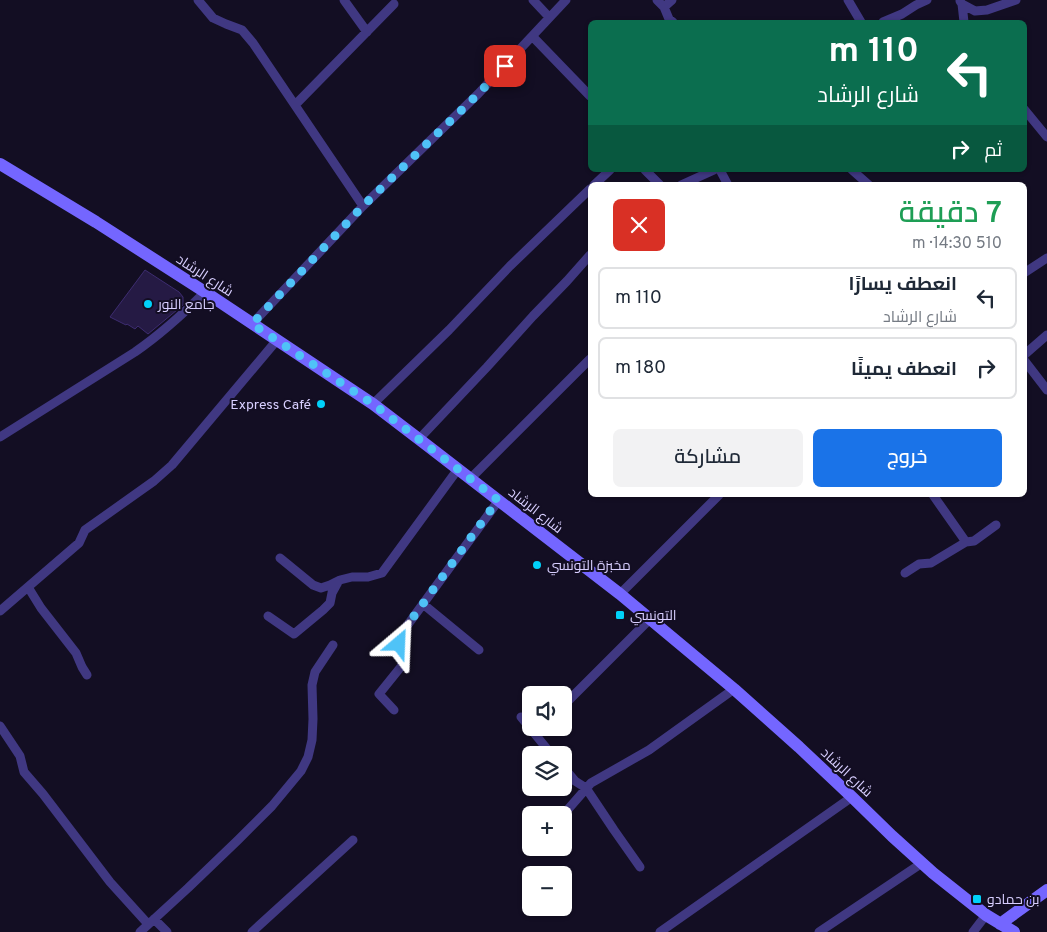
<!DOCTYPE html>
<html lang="ar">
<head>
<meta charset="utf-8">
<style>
	body { margin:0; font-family:Overpass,Cairo,sans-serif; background:#f2f2f3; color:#1f2937; direction:rtl; height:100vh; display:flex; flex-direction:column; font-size:19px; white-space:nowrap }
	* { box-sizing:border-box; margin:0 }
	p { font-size:16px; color:#747a83 }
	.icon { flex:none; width:28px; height:28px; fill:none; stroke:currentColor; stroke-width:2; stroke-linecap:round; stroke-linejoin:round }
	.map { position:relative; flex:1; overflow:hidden; direction:ltr }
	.panel { position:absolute; left:588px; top:182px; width:439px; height:315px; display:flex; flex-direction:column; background:#fff; border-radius:8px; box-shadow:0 1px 4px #0004; direction:rtl }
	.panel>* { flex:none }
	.banner { position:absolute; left:588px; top:20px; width:439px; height:152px; border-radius:8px; box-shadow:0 1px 4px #0004; direction:rtl; background:#0b6e4f; color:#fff; overflow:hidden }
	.controls { position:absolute; left:522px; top:686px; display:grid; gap:10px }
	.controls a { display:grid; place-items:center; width:50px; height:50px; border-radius:8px; background:#fff; box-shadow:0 1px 4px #0004; font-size:25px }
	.pin { position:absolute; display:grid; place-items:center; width:42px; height:42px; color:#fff; margin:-21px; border-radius:10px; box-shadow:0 2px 8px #0006 }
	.me { position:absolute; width:55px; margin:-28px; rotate:26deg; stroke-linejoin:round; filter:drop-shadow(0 0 4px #0008) }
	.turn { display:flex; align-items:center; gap:18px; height:105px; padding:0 25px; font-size:22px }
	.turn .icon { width:65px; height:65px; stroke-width:2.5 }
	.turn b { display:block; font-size:35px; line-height:42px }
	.then { display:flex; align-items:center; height:48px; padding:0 25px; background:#0003; gap:10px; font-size:19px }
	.round { display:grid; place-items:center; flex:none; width:52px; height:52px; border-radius:8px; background:#f2f2f3 }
	.headline { display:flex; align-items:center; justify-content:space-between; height:85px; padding:0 25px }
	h1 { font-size:30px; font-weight:600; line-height:38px; color:#1e9e55 }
	.primary-button { display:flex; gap:10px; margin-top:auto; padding:10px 25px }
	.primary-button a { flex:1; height:58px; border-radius:8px; background:#1a73e8; color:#fff; font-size:20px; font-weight:600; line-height:58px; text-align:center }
	.primary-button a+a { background:#f2f2f3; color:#1f2937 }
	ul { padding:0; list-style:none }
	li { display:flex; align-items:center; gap:15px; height:62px; margin:0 10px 8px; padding:0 15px; border:2px solid #e0e1e3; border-radius:8px }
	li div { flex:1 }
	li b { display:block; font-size:19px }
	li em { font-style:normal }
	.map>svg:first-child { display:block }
</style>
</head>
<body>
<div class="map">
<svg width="1047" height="932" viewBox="0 0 1047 932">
	<rect width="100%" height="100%" fill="#130e23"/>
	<path fill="#251a44" stroke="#3d2c70" d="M145,270l34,22 4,5v8l-35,29 -10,-8 -3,3 -8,-5 -1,1 -16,-8z"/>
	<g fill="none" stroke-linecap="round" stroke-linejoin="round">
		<path stroke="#403882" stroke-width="9" d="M198,0l15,18 13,6 16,6 11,13 110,163
			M344,0l23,32
			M533,0l16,17
			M657,0l7,7 8,-7
			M848,0l13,22
			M960,1l2,3 2,18
			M962,4l13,7 12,-1 29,-10
			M664,7l5,12 4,3
			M883,22l19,-8 14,-9 11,-5
			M533,37l57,59
			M295,105l99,-101
			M1024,109l23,28
			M645,170l15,15
			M720,170l8,15
			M852,170l17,15
			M594,185l16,-15
			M681,185l33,-15
			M1024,273l23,-15
			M252,324l111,-118 115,-112 88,-94
			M1024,355l23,-20
			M1024,360l23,30
			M373,404l76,-74 61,-64 80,-77
			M0,437l135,-85c26,-18 48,-38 70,-60
			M419,439l68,-72 46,-51 34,-35 23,-26
			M471,478l119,-119
			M966,542l8,-1 22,-16
			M280,558l33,27 8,3 9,-3 10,-5 12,-3h16l14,-4 76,-104
			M905,573l14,-9 12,-1 35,-21 -33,-47
			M28,587l13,21 35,45 6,14 5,8
			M620,594l99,-99
			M423,604l56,46
			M0,611l79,-68 6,-13 69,-49 18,-16 105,-125
			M268,616l26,18 29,-24 7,-7 2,-10 6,-11
			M549,692l3,3
			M564,705l86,-86
			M394,710l-15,-16 25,-31v-9l-5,-10 2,-10 98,-134
			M521,717l31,38
			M0,726l20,30 4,16 19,22 67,88 38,42
			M564,768l11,13 11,7 28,42 26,37
			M563,815l28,-32 58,-33 85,-61
			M154,919l13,13
			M140,932l48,-44 50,-48 34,-34 29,-35 7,-14 4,-17 1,-21 -1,-34 3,-13 18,-27
			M252,932l101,-92
			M660,932l192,-135
			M819,932l103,-69
			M973,932l13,-17"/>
		<path stroke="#7466ff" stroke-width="12" d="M0,164l96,58 109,70 168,112 55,42 192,148 114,95 65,58 53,50 40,39 41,37 53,42 28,17
			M1000,924l47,-34"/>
	</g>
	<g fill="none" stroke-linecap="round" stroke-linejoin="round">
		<path stroke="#4fc3f7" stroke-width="9" stroke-dasharray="0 16.2" d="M399,644l2,-10 97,-134 -125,-96 -121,-80 111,-118 115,-112 27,-28"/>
	</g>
	<g fill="#00d1fa" stroke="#130e23" stroke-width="2">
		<circle cx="148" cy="304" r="5"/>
		<circle cx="321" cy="404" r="5"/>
		<circle cx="537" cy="565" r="5"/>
		<rect x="615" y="610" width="10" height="10" rx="2.5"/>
		<rect x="972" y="894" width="10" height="10" rx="2.5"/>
	</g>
	<g text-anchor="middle" stroke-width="4" stroke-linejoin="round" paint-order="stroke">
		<g font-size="14" fill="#d8cfff" stroke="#130e23">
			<text transform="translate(205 275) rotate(33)" y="5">شارع الرشاد</text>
			<text transform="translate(536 510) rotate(38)" y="5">شارع الرشاد</text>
			<text transform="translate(847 772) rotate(43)" y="5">شارع الرشاد</text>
		</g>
		<g font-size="14" fill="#d8cfff" stroke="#130e23" text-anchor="start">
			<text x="158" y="309">جامع النور</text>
			<text x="311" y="409" text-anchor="end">Express Café</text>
			<text x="547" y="570">مخبزة التونسي</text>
			<text x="630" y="620">التونسي</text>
			<text x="987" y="904">بن حمادو</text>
		</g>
	</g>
</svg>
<div class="controls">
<a><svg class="icon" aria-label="sound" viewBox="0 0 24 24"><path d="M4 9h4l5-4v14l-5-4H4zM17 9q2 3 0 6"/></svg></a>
<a><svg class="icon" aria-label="layers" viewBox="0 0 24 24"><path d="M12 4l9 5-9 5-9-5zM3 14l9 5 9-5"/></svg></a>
<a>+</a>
<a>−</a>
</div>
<div class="pin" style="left:505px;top:66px;background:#d93025"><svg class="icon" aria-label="arrive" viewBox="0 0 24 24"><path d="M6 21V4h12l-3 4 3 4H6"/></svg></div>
<svg class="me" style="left:399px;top:644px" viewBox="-20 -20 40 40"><path d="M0-17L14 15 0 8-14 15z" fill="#4fc3f7" stroke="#fff" stroke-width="4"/></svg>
<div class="banner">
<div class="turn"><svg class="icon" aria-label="left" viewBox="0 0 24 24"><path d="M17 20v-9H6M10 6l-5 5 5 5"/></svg><div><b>110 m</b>شارع الرشاد</div></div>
<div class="then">ثم<svg class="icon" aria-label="right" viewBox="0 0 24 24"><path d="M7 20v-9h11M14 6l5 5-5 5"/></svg></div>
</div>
<section class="panel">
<div class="headline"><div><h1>7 دقيقة</h1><p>510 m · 14:30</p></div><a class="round" style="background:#d93025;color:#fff"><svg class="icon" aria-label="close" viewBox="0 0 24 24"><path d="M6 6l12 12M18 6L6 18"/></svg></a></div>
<ul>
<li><svg class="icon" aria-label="left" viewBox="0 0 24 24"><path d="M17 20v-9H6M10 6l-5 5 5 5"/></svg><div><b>انعطف يسارًا</b><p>شارع الرشاد</p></div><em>110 m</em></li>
<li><svg class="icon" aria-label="right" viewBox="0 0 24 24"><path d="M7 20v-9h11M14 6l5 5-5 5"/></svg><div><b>انعطف يمينًا</b></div><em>180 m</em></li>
</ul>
<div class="primary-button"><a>خروج</a><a>مشاركة</a></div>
</section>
</div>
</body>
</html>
